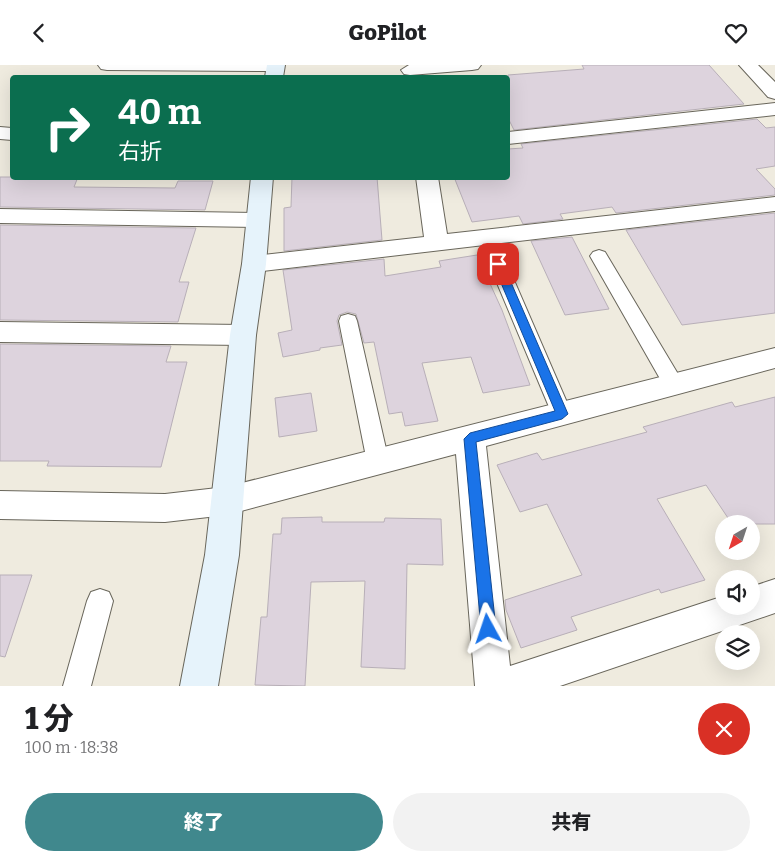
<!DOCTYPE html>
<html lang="ja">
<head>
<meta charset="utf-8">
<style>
	body { margin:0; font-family:Bitter,"Noto Sans JP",serif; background:#f2f2f2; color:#202124; height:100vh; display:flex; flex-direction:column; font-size:19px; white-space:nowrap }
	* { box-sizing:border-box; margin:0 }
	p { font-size:16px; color:#757577 }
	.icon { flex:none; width:28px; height:28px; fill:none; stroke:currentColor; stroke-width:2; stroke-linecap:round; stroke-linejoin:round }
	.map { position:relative; height:621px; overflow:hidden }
	.side { display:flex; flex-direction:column; background:#fff; flex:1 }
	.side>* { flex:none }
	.banner { position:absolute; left:10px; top:10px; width:500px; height:105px; border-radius:5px; box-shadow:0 5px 20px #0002; background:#0b6e4f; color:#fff; overflow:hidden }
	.needle { width:32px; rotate:219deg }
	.buttons { position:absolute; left:715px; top:450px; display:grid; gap:10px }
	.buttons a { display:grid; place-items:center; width:45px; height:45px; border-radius:50%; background:#fff; box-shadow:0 5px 20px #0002; font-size:25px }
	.pin { position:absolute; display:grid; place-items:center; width:42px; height:42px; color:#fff; margin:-21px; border-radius:10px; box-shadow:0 2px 8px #0006 }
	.me { position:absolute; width:55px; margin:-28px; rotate:355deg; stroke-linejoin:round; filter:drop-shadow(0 0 4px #0008) }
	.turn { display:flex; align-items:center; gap:18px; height:105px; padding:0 25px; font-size:22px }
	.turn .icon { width:65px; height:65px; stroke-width:2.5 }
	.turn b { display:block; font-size:35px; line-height:42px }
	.round { display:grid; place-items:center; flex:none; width:52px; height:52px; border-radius:26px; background:#f2f2f2 }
	.summary { display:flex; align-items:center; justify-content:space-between; height:85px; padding:0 25px }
	h1 { font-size:30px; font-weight:800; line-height:38px }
	.primary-button { display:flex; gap:10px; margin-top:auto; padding:10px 25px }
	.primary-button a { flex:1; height:58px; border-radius:30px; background:#40888d; color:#fff; font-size:20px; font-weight:800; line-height:58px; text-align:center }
	.primary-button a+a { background:#f2f2f2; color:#202124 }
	header { display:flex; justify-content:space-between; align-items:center; height:65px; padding:0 25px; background:#fff; font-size:22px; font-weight:800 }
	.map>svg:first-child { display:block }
</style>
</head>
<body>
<header><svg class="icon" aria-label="back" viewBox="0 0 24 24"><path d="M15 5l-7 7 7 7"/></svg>GoPilot<svg class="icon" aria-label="heart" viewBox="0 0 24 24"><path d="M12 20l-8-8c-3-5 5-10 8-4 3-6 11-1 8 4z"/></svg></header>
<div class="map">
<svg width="775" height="621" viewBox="0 0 775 621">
	<rect width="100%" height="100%" fill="#efebdf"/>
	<path fill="#ddd3dd" stroke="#b8afb8" d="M582,0h127l35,39 -230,26 -6,-12v-43l76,-6z
		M757,54l9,9 9,-1v39l-19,3 19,20v6l-159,18 -4,-6 -52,7 3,5 -40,5 -4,-8 -47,6 -18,-45h54v-28l15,-1 -2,-4z
		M0,112h78l-4,10 101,1 3,-7h35l-8,29 -205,-3z
		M292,112h85l5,63 -98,11v-43l7,-1z
		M775,148v100l-93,12 -56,-95z
		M0,160l196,3 -17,54h10l-11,40 -178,-2z
		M572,172l37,72 -44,6 -34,-74z
		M477,190l25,55 28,75 -47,8 -12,-36 -49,6 16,58 -33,5 -3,-14 -13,2 -15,-72 -10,1 -8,-29 -9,-2 -8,3 -2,6 5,24 -22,3v2l-37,7 -5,-24 14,-3 -9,-60 101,-11 1,17 56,-9 -2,-6z
		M0,279l171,2 -5,16h21l-26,105 -114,-1 2,-5h-49z
		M311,328l6,38 -38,6 -4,-39z
		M775,332v127h-43l-26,-39 -49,14 48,81 -44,13 -2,-4 -88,28 6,13 -56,18 -15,-38 -1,-10 77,-25 -35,-71 -27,8 -23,-47 40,-12 5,7 105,-28 -4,-5 89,-25 3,5z
		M322,452v5h62l1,-4 56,1 2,46 -36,-1 -2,105 -44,-2 4,-86 -54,1 -6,104 -50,-1 6,-68h6l6,-83h8l1,-16z
		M0,510h32l-27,82 -5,-1z"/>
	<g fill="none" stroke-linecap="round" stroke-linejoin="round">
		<defs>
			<path id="lane" d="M599,185l6,2 76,127 3,6 -3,6 -7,2 -7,-2 -77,-135 3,-4z
				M498,193l6,2 3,4 65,150 -3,6 -7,3 -7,-3 -3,-6 -63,-150 3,-4z
				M348,249l7,2 2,5 32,141 -3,7 -8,3 -8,-3 -3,-7 -28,-141 2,-5z
				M100,524l9,3 4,9 -22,85h-28l24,-85 4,-9z"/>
			<path id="street" d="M98,0h185l1,1 -3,4 -6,1 -168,-1 -6,-1z
				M409,0h72l-3,4 -6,1 -62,5 -6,-1 -3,-4z
				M739,0h19l17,17v17l-7,-2z
				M775,38v12l-267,29v-12z
				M0,62l12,1v12l-12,-1z
				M416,112h22l9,57 328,-37v14l-521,61 -8,-2 -4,-6 4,-6 8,-2 170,-19z
				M0,144l258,4 8,2 3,5 -3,5 -8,2 -258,-4z
				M0,257l243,3 9,3 4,7 -4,7 -9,3 -243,-3z
				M775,283v20l-289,78 24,220 214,-70v10h27v-19l24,-8v34l-215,73h-85l-19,-232 -230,61 -61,7 -165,-3v-28l165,3 61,-7z"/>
			<path id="secondary" d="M267,0h18l-2,12h-18z
				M251,112h22l-7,87 -10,71 -17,220 -21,131h-38l25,-131 25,-220 12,-71z"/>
		</defs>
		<use href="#lane" stroke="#69665b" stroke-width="2"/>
		<use href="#street" stroke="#69665b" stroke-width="2"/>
		<use href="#secondary" stroke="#69665b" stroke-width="2"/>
		<use href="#lane" fill="#fff" fill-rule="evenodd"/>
		<use href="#street" fill="#fff" fill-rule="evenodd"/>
		<use href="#secondary" fill="#e6f3fb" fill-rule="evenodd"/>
	</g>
	<path fill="#1a73e8" stroke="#114b97" d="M498,195l5,4 65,150 -6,5 -86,23 20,187 -2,5 -6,2 -5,-2 -2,-5 -17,-190 6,-6 85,-22 -62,-147z"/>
</svg>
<div class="buttons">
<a><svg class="needle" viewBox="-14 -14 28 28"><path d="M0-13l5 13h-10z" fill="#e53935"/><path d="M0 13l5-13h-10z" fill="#757577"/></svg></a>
<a><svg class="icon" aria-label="sound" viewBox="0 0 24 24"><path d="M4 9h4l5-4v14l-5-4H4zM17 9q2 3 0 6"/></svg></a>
<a><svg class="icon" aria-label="layers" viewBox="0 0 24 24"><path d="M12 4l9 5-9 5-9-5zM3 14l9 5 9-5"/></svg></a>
</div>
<div class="pin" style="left:498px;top:199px;background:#d93025"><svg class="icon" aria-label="arrive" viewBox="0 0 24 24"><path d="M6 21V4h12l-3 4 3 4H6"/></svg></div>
<svg class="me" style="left:488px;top:564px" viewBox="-20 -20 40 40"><path d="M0-17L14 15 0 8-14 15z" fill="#1a73e8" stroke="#fff" stroke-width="4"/></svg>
<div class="banner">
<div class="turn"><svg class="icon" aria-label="right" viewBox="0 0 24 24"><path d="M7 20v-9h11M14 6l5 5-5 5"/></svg><div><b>40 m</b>右折</div></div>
</div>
</div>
<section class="side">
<div class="summary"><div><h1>1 分</h1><p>100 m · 18:38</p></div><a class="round" style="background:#d93025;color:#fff"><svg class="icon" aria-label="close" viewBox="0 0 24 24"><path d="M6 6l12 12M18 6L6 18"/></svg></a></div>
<div class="primary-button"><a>終了</a><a>共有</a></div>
</section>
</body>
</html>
